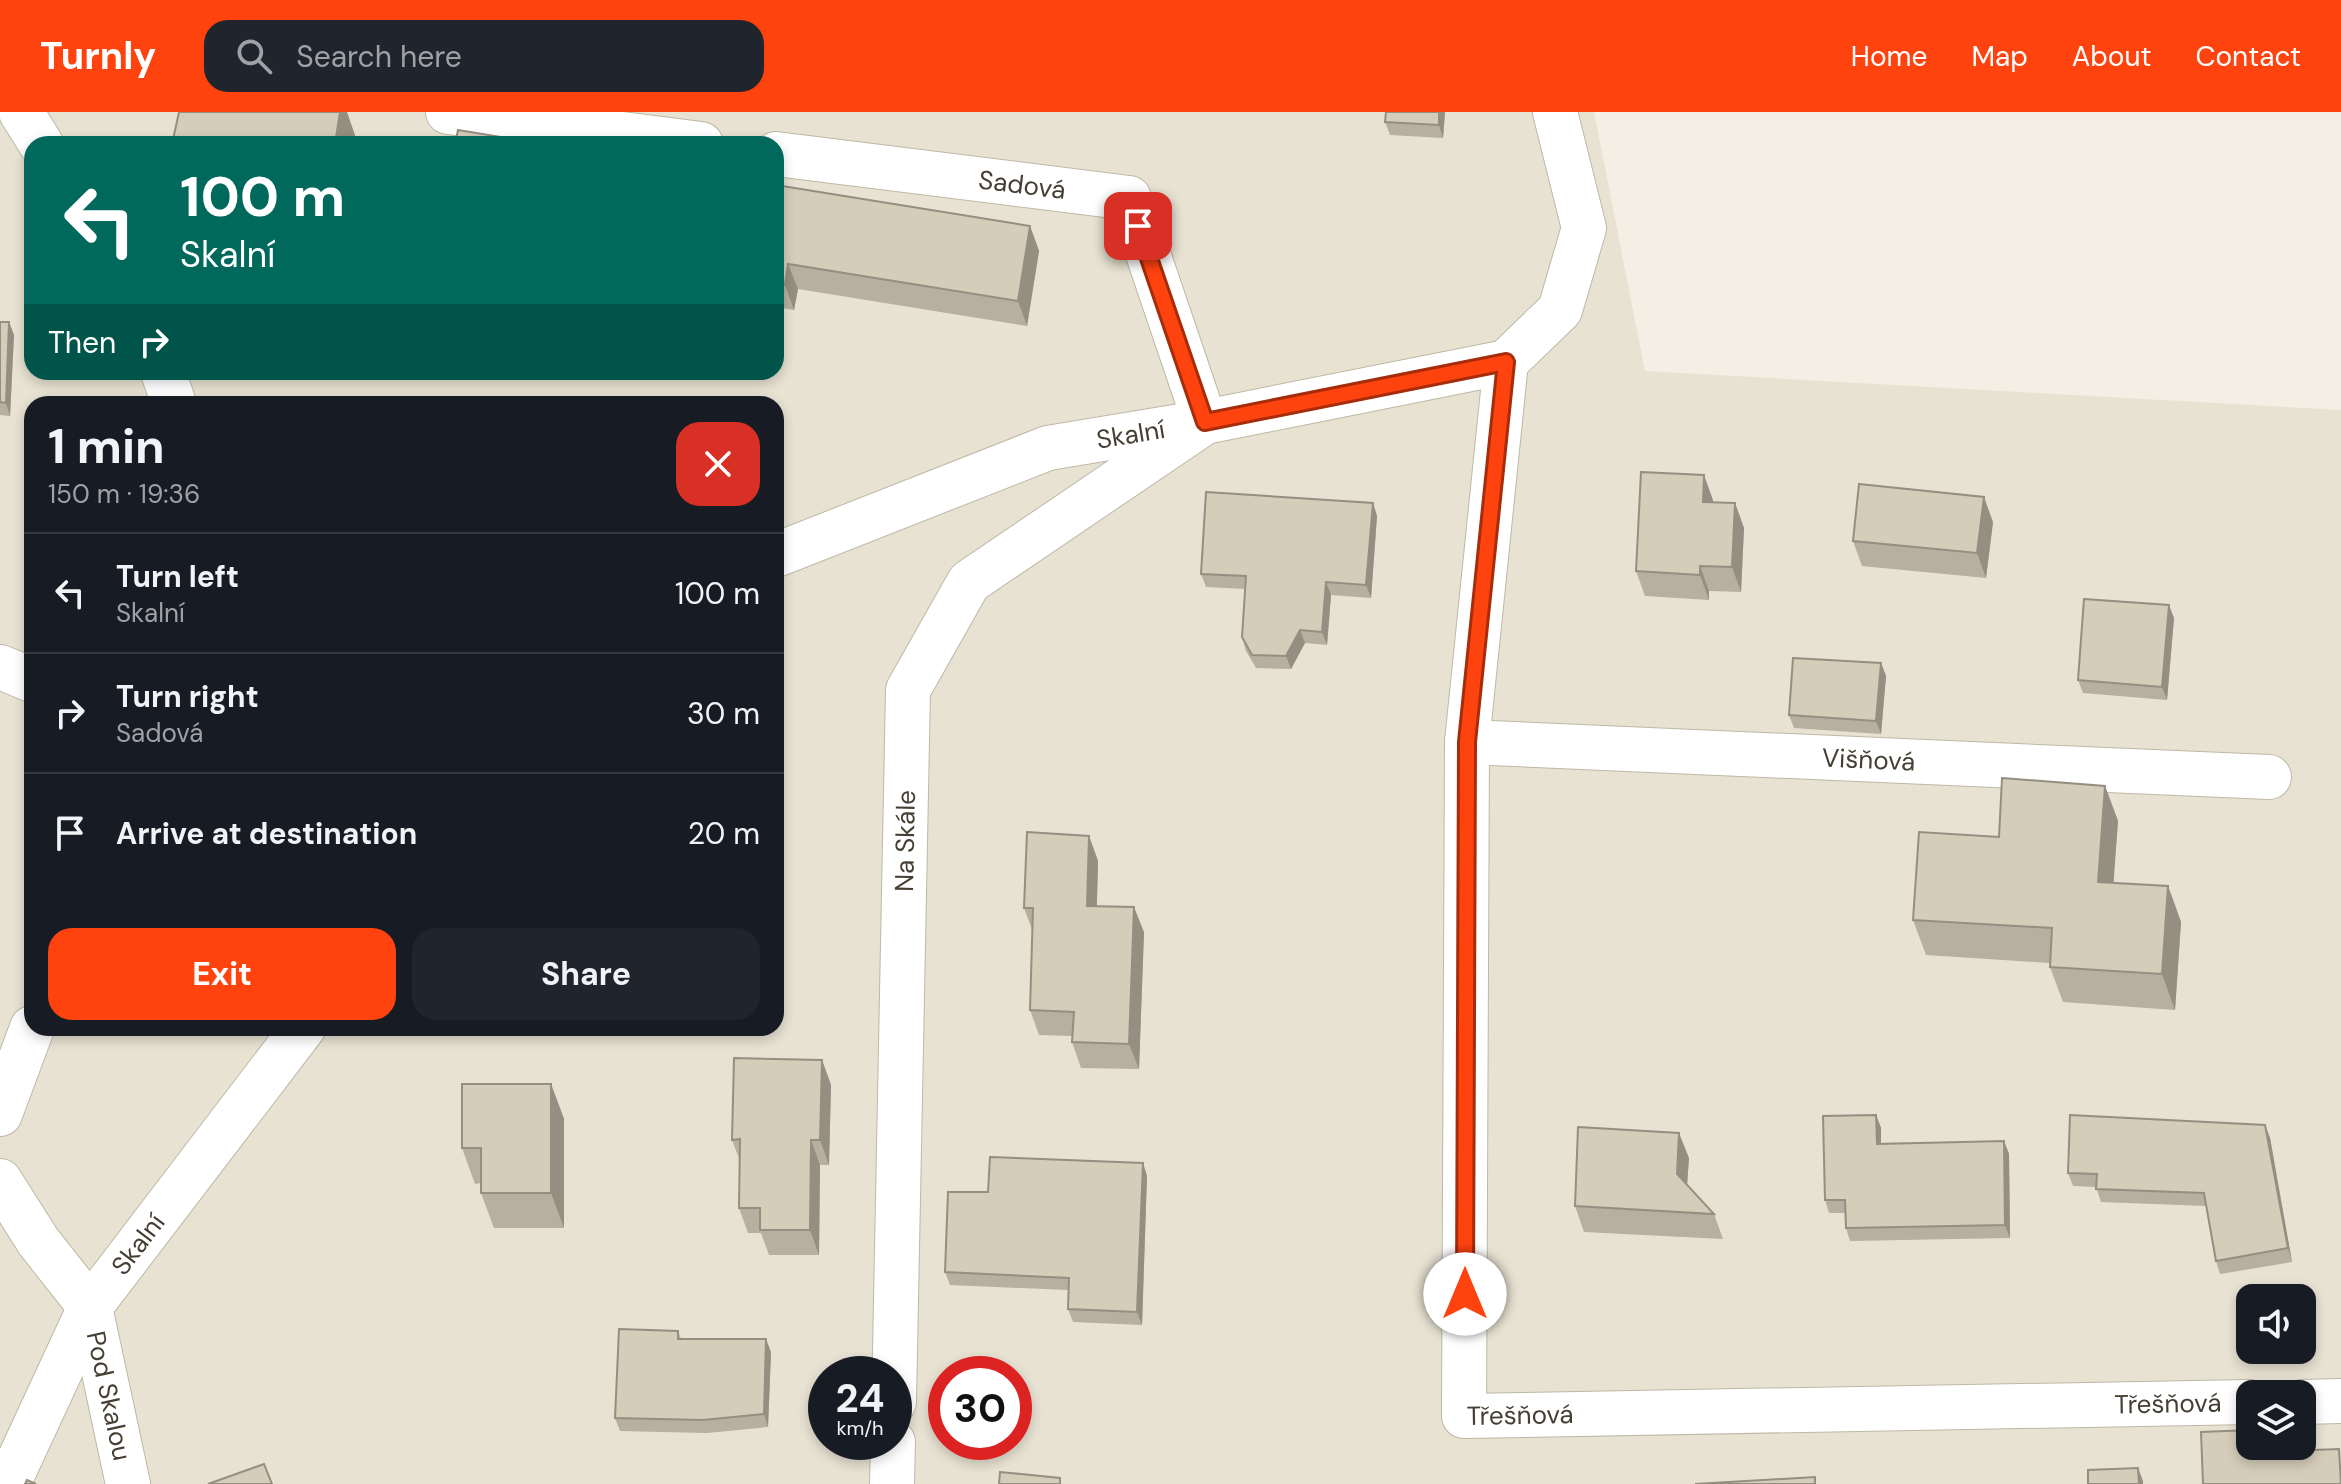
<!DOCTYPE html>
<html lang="en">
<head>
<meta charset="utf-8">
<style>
	body { margin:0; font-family:"DM Sans",sans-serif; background:#20242c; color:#f1f3f6; height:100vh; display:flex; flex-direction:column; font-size:30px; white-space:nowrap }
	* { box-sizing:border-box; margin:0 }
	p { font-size:26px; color:#9ea1a6 }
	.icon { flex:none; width:44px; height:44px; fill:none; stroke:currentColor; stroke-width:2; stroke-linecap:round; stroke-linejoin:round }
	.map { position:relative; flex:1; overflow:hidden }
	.side { position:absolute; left:24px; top:284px; width:760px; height:640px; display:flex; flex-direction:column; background:#171b24; border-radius:24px; box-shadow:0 4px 12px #0003 }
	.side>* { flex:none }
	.hud { position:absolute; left:24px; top:24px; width:760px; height:244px; border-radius:24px; box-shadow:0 4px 12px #0003; background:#00695c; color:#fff; overflow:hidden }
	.tools { position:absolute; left:2236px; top:1172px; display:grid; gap:16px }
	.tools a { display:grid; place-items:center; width:80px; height:80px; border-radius:16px; background:#171b24; box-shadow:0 4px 12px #0003; font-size:40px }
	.speed { position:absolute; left:808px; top:1244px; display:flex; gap:16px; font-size:40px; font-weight:700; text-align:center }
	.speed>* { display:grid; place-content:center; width:104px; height:104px; border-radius:50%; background:#171b24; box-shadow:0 4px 12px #0003; line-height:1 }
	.speed small { font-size:20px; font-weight:400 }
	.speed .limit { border:12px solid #d22; background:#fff; color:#111 }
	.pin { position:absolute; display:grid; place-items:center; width:68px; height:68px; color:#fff; margin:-34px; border-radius:16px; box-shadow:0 4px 12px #0006 }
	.me { position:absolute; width:88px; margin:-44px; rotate:0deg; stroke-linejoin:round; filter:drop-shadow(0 0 6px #0008) }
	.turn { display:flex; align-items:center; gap:28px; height:168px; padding:0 24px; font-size:36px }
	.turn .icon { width:104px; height:104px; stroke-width:2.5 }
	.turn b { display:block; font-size:56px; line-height:68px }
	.then { display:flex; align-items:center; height:76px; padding:0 24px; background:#0003; gap:16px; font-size:30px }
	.round { display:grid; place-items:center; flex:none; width:84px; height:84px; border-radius:24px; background:#20242c }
	.head { display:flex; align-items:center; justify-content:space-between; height:136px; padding:0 24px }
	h1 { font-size:48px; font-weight:700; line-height:60px }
	.action { display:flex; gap:16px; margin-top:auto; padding:16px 24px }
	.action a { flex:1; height:92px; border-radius:24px; background:#ff430f; color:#fff; font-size:32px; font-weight:700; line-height:92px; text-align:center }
	.action a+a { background:#20242c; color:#f1f3f6 }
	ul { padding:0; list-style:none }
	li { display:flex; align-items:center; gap:24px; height:120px; padding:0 24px; border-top:2px solid #363941 }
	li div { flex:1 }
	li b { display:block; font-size:30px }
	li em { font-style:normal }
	header { display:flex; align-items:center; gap:48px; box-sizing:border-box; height:112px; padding:0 40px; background:#ff430f; color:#fff }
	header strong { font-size:38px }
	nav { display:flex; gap:44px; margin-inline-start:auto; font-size:28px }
	.search { width:560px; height:72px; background:#20242c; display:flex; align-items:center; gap:20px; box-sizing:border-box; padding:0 28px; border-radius:24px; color:#9ea1a6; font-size:30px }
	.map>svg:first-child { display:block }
</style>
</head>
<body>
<header>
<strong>Turnly</strong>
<div class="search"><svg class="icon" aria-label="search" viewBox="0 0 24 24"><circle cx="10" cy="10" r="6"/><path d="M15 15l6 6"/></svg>Search here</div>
<nav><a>Home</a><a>Map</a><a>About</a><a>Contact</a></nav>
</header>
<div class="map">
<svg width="2341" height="1372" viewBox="0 0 2341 1372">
	<rect width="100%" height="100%" fill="#f3efe4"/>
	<path fill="#e7e2d2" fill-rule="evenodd" d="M0,0h1594l51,259 696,39v1074h-2341zM32,32h744v228h-744zM32,292h744v624h-744zM2250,1186h52v52h-52zM826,1262h68v68h-68zM946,1262h68v68h-68zM2250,1282h52v52h-52z"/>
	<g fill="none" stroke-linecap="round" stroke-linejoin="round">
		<defs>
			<g id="street">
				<path d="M21,0l20,32"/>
				<path d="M448,0l253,32"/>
				<path id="s1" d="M776,42l353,44 76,224 -236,160 -61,108 -14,712"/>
				<path id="s2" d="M1506,250l-39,380 -3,674 786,-14"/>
				<path d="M163,260l11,32"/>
				<path id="s3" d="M776,443l272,-107 157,-26 301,-60 54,-52 24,-82 -29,-116"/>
				<path d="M0,555l32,13"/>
				<path id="s4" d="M1467,630l802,35"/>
				<path d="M0,1002l32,-86"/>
				<path id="s5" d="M0,1069l38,60 52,66 38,177"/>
				<path d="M2302,1290l39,-1"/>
				<path id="s6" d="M8,1372l82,-177 213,-279"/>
				<path d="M892,1372l1,-42"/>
			</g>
		</defs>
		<use href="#street" stroke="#bfb8a6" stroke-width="46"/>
		<use href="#street" stroke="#fff" stroke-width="44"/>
	</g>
	<path fill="#b7af9f" d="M1445,0l-2,26 -53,-3 -5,-13z
		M776,73l254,41 9,25 -12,75 -229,-37 -4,21 -18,-3z
		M0,210h9l5,13 -4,81 -10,-1z
		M1713,388v2l22,1 9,25 -3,64 -32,-1v9l-64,-4 -9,-25z
		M1373,391l4,13 -6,82 -40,-3 -4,50 -22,-2 -14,26 -35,-1 -10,-17 -4,-14 3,-48 -39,-2 -5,-13z
		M1993,410l-7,56 -124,-12 -9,-25z
		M2174,506l-7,82 -84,-7 -5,-13z
		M1881,551l5,13 -5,58 -87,-6 -5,-13z
		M2105,674l13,35 -5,62 55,3 13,36 -6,88 -112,-8 -13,-35v-4l-124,-8 -13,-35 86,-83z
		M1089,724l9,25 -1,45 47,26 -5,137 -58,-1 -9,-26 1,-6 -34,-1 -9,-25 3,-78 -9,-24z
		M822,948l9,25 -2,80h-9l-1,90h-50l-8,-22h-13l-9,-25 1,-47 -8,-21z
		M551,972l13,35v109h-70l-13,-35v-10l-6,1 -13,-36z
		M1876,1003l5,13v15l123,-2 5,13 1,84 -160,3 -4,-13 -1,-15h-16l-4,-13z
		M2265,1013l5,13 22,124 -72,12 -4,-13 -10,-55 -105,-4 -5,-15 -23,-1 -5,-13z
		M1689,1046l-2,27 27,29 9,25 -139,-7 -9,-26z
		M1143,1051l4,13 -5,149 -69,-3 -5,-13v-19l-118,-5 -5,-13 43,-80z
		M678,1219l3,8 90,13 -3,75 -61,6 -87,-2 -5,-13z"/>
	<path fill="#958f82" d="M340,0h7l8,23 -1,9h-19z
		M1439,0h6l-2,26 -4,-13z
		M1030,114l9,25 -12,75 -9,-25z
		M788,152l10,25 -4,21 -9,-25z
		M9,210l5,13 -4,81 -4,-13z
		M1704,363l9,25v27l-10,-25z
		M1984,385l9,25 -7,56 -9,-25z
		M1373,391l4,13 -6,82 -5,-13z
		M1735,391l9,25 -3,64 -9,-25z
		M1700,454l9,25v9l-9,-25z
		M1326,470l5,13 -4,50 -5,-13z
		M2169,493l5,13 -7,82 -5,-13z
		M1300,518l5,13 -14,26 -5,-13z
		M1881,551l5,13 -5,58 -5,-13z
		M2105,674l13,35 -7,96 -13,-35z
		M1089,724l9,25 -2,70 -9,-25z
		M2168,774l13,36 -6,88 -13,-36z
		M1134,795l10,25 -5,137 -10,-25z
		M822,948l9,25 -2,80 -9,-25z
		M551,972l13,35v109l-13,-35z
		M1876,1003l5,13v29l-4,-13z
		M2265,1013l5,13 22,124 -4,-14z
		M1679,1021l10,25 -3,41 -9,-25z
		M811,1028l9,25 -1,90 -9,-25z
		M2004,1029l5,13 1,84 -5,-13z
		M1143,1051l4,13 -5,149 -5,-13z
		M766,1227l5,13 -3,75 -4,-13z
		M2255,1334h5l3,9 -7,-3z
		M2138,1356l5,13v3h-4z"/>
	<path fill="#d5ccb9" stroke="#958f82" stroke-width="2" d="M179,0h161l-5,32h-163z
		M1386,0h53v13l-54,-3z
		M458,18l85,14h-88z
		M776,73l254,41 -12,75 -230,-37 -3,21 -9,-2z
		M0,210h9l-3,81 -6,-1z
		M1641,360l63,3 -1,27 32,1 -3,64 -32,-1v9l-64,-4z
		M1859,372l125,13 -7,56 -124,-12z
		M1206,380l167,11 -7,82 -40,-3 -4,50 -22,-2 -14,26 -34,-1 -10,-18 4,-61 -45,-2z
		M2084,487l85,6 -7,82 -84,-7z
		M1793,546l88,5 -5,58 -87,-6z
		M2002,666l103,8 -7,96 70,4 -6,88 -112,-7 2,-39 -139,-8 6,-88 80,5z
		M1027,720l62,4 -2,70 47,1 -5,137 -57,-2 2,-30 -44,-2 3,-102h-9z
		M734,946l88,2 -2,80h-9l-1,90h-50v-22h-21l1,-69 -8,1z
		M462,972h89v109h-70v-45h-19z
		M1876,1003l1,29 127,-3 1,84 -159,3 -1,-28h-20l-2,-84z
		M2070,1003l195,10 23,123 -72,13 -12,-68 -108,-4 1,-15 -29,-1z
		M1578,1015l101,6 -2,41 37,40 -139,-8z
		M990,1045l153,6 -6,149 -69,-3 1,-31 -124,-6 3,-80h40z
		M619,1217l59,2v8h88l-2,75 -61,6 -88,-2z
		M2250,1318v16h5l1,6 83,-3 2,35h-138l-2,-52z
		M264,1352l8,20h-64z
		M2138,1356l1,16h-51v-14z
		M1000,1360l60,6v6h-61z
		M1815,1365v7h-120z
		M27,1368l9,4h-11z"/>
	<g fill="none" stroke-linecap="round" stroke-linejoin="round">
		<defs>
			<path id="route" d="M1138,114l67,196 301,-60 -39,380 -2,552"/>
		</defs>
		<use href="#route" stroke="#a62c0a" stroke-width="20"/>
		<use href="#route" stroke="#ff430f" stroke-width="14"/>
	</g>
	<g text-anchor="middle" stroke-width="7" stroke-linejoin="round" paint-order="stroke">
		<g font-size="26" fill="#453f33" stroke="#fff">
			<text dy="9" stroke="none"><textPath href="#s1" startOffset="248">Sadová</textPath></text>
			<text dy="9" stroke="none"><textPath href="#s3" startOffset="376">Skalní</textPath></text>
			<text dy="9" stroke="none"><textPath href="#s4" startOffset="402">Višňová</textPath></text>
			<text transform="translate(905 729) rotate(-89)" y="9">Na Skále</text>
			<text dy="9" stroke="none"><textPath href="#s6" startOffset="274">Skalní</textPath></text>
			<text dy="9" stroke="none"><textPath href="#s5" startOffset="246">Pod Skalou</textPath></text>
			<text dy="9" stroke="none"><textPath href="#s2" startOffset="1760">Třešňová</textPath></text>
			<text dy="9" stroke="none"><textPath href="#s2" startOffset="1112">Třešňová</textPath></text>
		</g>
	</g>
</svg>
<div class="tools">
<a><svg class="icon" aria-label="sound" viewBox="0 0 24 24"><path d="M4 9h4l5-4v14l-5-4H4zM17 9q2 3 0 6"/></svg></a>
<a><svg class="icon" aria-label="layers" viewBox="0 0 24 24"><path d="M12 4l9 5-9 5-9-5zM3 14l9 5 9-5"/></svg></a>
</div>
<div class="speed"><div>24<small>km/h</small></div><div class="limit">30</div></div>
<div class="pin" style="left:1138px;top:114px;background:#d93025"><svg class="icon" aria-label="arrive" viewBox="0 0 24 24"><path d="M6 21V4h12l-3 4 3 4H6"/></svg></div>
<svg class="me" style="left:1465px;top:1182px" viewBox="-20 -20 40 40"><circle r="19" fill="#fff"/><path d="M0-13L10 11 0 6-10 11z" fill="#ff430f"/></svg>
<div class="hud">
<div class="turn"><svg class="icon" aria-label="left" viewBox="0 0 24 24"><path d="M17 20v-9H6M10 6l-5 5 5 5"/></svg><div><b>100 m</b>Skalní</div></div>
<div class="then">Then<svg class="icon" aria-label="right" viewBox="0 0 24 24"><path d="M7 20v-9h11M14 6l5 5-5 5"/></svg></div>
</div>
<section class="side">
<div class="head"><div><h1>1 min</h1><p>150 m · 19:36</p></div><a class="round" style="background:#d93025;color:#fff"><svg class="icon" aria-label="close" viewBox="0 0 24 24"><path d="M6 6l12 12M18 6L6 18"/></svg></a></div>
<ul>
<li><svg class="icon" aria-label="left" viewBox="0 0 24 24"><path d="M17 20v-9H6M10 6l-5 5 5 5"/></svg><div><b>Turn left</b><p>Skalní</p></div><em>100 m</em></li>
<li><svg class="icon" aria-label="right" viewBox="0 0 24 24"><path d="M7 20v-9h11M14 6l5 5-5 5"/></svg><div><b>Turn right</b><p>Sadová</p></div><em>30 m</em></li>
<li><svg class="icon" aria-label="arrive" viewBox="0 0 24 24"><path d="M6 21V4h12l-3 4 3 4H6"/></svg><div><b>Arrive at destination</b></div><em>20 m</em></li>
</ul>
<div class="action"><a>Exit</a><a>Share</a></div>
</section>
</div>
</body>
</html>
